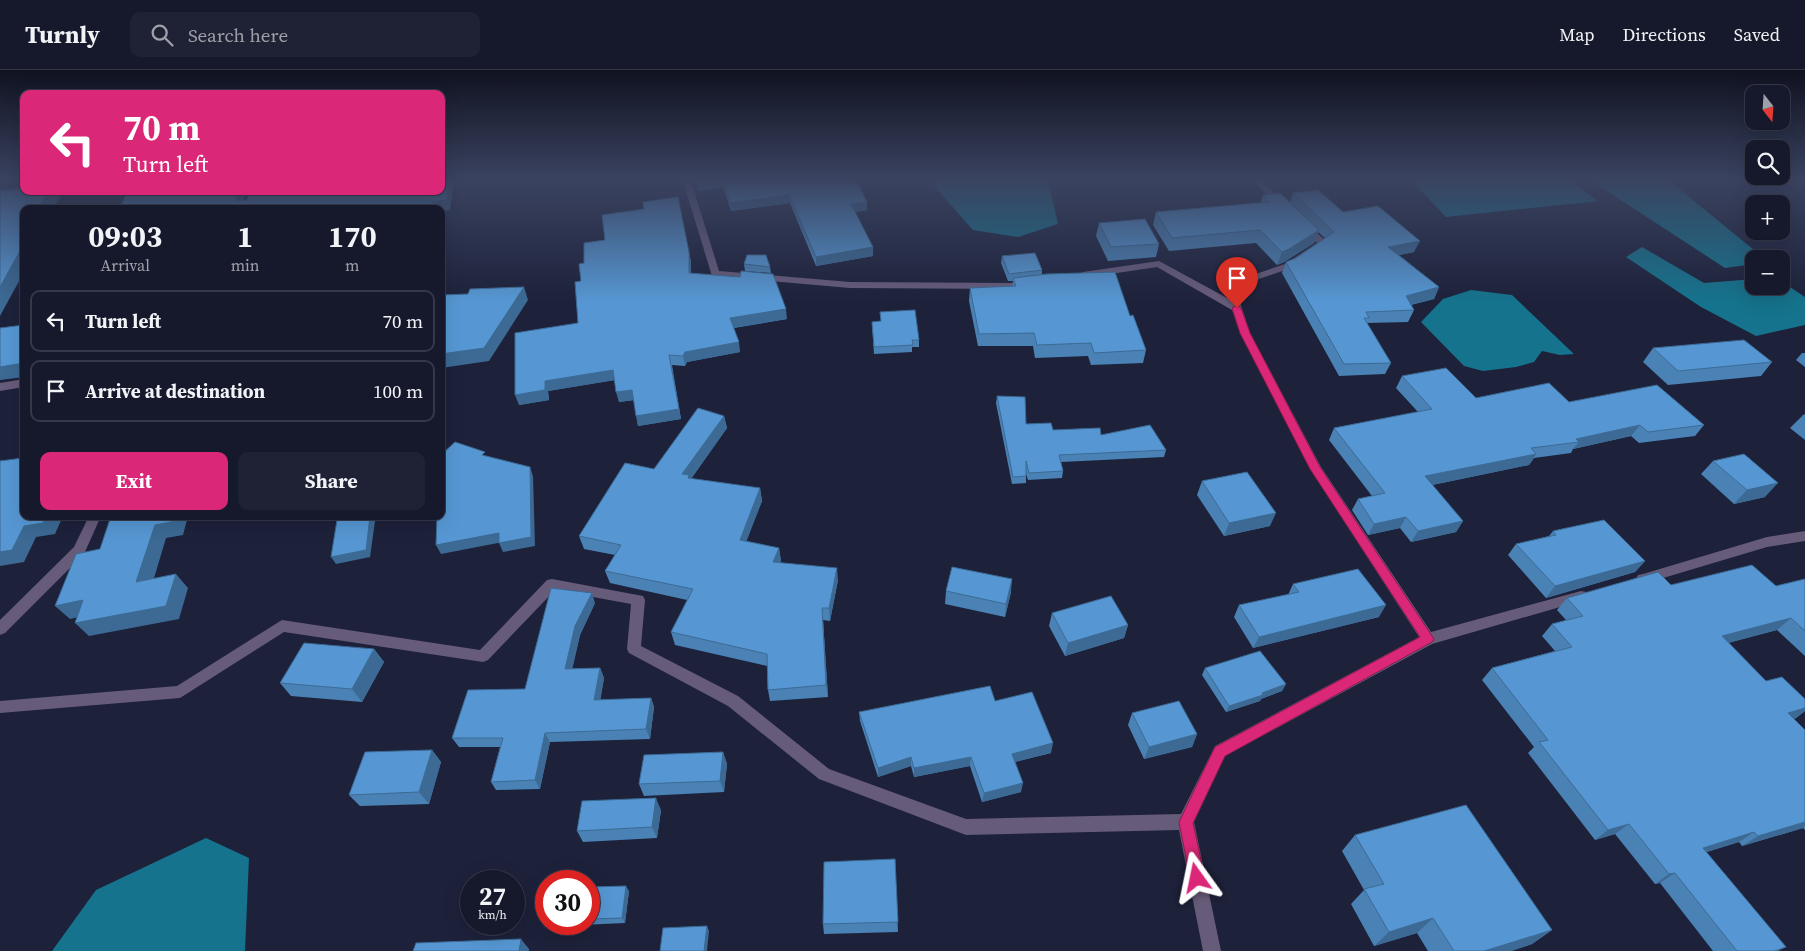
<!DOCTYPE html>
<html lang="en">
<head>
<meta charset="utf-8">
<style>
	body { margin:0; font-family:"Source Serif 4",serif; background:#1f2234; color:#f1f3f6; height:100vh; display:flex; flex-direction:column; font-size:19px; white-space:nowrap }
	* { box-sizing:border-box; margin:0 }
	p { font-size:16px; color:#9ea0a9 }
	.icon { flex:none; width:28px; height:28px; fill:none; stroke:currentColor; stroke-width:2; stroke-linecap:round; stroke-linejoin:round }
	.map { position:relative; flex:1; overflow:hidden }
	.panel { position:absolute; left:20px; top:135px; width:425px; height:315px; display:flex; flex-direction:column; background:#16192c; border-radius:10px; box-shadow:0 5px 20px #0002,0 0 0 1px #353848 }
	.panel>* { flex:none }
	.banner { position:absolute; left:20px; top:20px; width:425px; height:105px; border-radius:10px; box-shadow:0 5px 20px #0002,0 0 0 1px #353848; background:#db2777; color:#fff; overflow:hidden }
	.needle { width:32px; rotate:163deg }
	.controls { position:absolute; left:1745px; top:15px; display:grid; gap:10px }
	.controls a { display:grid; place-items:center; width:45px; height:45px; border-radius:10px; background:#16192c; box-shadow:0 5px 20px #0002,0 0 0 1px #353848; font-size:25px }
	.speed { position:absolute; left:460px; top:800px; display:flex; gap:10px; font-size:25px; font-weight:700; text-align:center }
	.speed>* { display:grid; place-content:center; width:65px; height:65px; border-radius:50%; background:#16192c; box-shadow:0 5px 20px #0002,0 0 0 1px #353848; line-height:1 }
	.speed small { font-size:12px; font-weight:400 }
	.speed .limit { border:8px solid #d22; background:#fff; color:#111 }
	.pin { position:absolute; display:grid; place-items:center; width:42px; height:42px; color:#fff; margin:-51px -21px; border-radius:50% 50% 50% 0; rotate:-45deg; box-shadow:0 0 5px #0007 }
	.pin .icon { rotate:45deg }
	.me { position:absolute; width:55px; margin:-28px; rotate:348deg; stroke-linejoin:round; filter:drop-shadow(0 0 4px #0008) }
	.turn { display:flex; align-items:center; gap:18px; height:105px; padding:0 20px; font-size:22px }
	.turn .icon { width:65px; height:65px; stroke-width:2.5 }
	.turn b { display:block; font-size:35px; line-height:42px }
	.eta { display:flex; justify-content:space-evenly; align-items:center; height:85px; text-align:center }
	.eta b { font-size:30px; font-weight:700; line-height:35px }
	.button { display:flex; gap:10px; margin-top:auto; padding:10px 20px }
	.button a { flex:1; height:58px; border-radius:10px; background:#db2777; color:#fff; font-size:20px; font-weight:700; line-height:58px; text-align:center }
	.button a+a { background:#1f2234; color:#f1f3f6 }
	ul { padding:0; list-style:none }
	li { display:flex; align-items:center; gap:15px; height:62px; margin:0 10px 8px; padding:0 10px; border:2px solid #353848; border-radius:10px }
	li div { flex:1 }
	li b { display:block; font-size:19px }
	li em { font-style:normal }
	header { display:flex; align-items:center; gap:30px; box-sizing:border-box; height:70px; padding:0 25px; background:#16192c; border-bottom:1px solid #353848 }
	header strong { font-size:24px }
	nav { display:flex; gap:28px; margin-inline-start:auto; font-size:18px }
	.search { width:350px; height:45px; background:#1f2234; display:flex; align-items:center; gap:12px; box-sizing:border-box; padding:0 18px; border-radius:10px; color:#9ea0a9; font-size:19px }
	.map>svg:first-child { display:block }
</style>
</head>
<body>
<header>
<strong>Turnly</strong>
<div class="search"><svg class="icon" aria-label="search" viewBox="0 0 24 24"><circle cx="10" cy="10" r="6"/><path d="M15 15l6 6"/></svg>Search here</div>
<nav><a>Map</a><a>Directions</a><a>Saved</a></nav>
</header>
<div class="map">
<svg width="1805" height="881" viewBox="0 0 1805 881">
	<rect width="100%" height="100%" fill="#1d213a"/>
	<path fill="#15738d" d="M935,108h109l5,7 9,39 -40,13 -45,-7 -38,-43z
		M1438,108h129l31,23 -152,16 -32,-34z
		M1587,108h79l99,81h-11v5l-29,4z
		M1642,177l62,36 50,-4v7h27v-5l24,16v28l-49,11 -55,-29 -75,-50z
		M1471,220l41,5 62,59 -14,1 -18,-4 -8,11 -18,5 -33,4 -19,-5 -43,-44 22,-23z
		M206,768l43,20 -4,93h-193l44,-61z"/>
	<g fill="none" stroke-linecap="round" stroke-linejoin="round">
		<path fill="#675b7a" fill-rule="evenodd" d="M682,108h8l29,93 131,11 167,1 12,-2 5,3 -2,2 -15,3 -167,-1 -138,-12z
			M1250,108h9l26,25v4h-6z
			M1304,152l22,19v4l-35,23 -56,19 15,46 71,134 110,165 150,-41 5,1 2,4 -2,4 -5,1 -149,43 -207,112 -31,66 27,129h-18l-24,-121 -213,5 -147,-56 -91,-73 -99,-53 -2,-4 4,-45 -76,-14 -67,70 -5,2 -199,-30 -104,66 -180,15v-12l177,-15 105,-66 198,30 67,-70 5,-1 91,17 2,4 -4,46 97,50 91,73 137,50 215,-5 34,-68 204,-109 -107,-165 -72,-139 -8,-23 -75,-43 -74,11 -5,-3 5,-3 76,-11 70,38 -4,-13 1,-2 59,-20 32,-21 -18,-18z
			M24,309v8l-24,4v-8z
			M89,446h12l-17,38 -79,79 -5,2v-15l74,-73z
			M1805,461v10l-38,6 -124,37 -5,-1 -2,-4 2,-4 5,-1 124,-37z"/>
	</g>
	<path fill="#4a82b5" d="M694,108h161l12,24v8l-12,2 18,44 -57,10 -26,-63 -59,8 -8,-24 -25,4z
		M1293,123l50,19 71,40 -15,3 40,32 -5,12 -23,6 3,5 -6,12 -41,1 24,40 -6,11 -46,2 -57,-103 4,-11 10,-4 29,-20 -7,-6 -4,11 -30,19 -7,3 -21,-22 -87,8 -16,-26 3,-13 104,-9 3,-8 27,8z
		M1099,153l60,21 -3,13 -48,4 -12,-25z
		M689,182l2,10v11l96,46 -53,9 6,24 -53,10 -2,4 -13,-1 9,54 -43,7 -4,-26 -15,2 -5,-22 -66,11 1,9 -30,5 59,-82 3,-42z
		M1002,186l40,14v5l88,41 16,34 -3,13 -52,2 -3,-9 -53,2 -2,-12h-55l-9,-45 1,-13 42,-1 1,-6h-5l-7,-18z
		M744,194l26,3 1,6 -26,-2z
		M872,252l47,18v7h-7v5l-38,2z
		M1653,278l119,14 -11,14 -93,9 -25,-23z
		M1802,283h3v14l-9,-7z
		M1402,306l74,22 93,4 135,23 -9,11 -56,7 -8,-7 -58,13 -2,4 -37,5 -5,7 -97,20 31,36 -7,11 -45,10 -11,-14 -32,7 -16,-25 6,-11 14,-3 -43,-56 5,-12 84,-16 -22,-24z
		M997,326l29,28 27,6 48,5 65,15 -2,7 -103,5 2,9 -1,7 -34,2 -2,-6v9l-14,1 -16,-81z
		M1805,344v26l-15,-12 13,-13z
		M724,346l3,12 -36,51 69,9 2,13 -16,40 33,7 2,13 -1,2 58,17 -8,41 -7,-1 5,77 -58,4 -2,-11 -1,-24 -92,-21 -4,-13 16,-32 -77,-17 -5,-12 10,-16 -31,-6 -5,-13 75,-67z
		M1713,391l52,36 -31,7 -33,-30z
		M1202,411l68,45 -46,10 -27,-41z
		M1553,461l92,30 -10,11 -89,26 -38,-43 8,-11 33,-8z
		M1805,509v77l-28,-26 -49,13 38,38 39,18v12l-9,7 -2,1 11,11v100l-2,-2 -61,18 -3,-4 -33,10 80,95 -8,4h-65l-53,-68 -5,1 -40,-50 -20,6 -67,-87 6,-6 -52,-67 10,-12 63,-17 -13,-15 10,-12 14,-4 -9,-10 10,-12 104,-13 105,1z
		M1293,514l86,33 -126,31 -19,-31 5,-12 49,-10z
		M946,521l65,1 -6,25 -60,-13z
		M595,533l-15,32 -8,34 28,-1 4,10 -4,22 51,-2 3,9 -4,32 -100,3 -10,47 -44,1 -5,-8 9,-35h-41l-7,-9 73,-49z
		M1052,543l76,12 -4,13 -59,18 -16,-30z
		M374,579l10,13 -22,40 -71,-6 -11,-13z
		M1205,598l81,16 -4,7 -21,8 -1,2 -34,11 -24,-37z
		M995,631l56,52 -36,9 6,30 -39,10 -12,-36 -56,11 -3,-11 -33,11 -18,-56 -1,-9z
		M1132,643l65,21 -5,13 -48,12 -16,-34z
		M432,680l9,12 -12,42 -69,2 -11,-11z
		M723,682l4,12 -3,28 -80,4 -5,-12z
		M661,740l-4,28 -74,4 -6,-11z
		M1355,765l197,95 -20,14 -21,7h-83l-11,-18 -43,13 -23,-42 13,-14 -22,-39z
		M895,789l3,73 -74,2 -1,-10z
		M589,817l40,4 -4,32 -44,2 -1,-1h9z"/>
	<path fill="#3c6a94" d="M449,108h5l-4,32 -9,1v-2h-10l1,-7z
		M722,109l1,8 -25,4 -1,-8z
		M49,121h9l3,5 -8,13h-11l-2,-3z
		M238,121h9l-7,18 -5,-8z
		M789,125l1,8 -59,8 -1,-8z
		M867,132v8l-16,3v-9z
		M1319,160l-5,13 -30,19 -7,3 5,-13z
		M1420,171l-6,11 -30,6 4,-11z
		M24,174v28l-24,44v-29z
		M873,177v9l-57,10v-9z
		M689,182l2,10 -1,21 -1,-10z
		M524,217l4,13 -39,61 -48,7v-14z
		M1439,217l-5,12 -33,8 5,-11z
		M786,239l1,10 -55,9 -2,-10z
		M739,272l1,10 -53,10 -2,4 -2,-10 2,-4z
		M669,285l12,64 -43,7 -2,-10z
		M24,293v14l-24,3v-13z
		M613,300l3,10 -68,11 1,9 -30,5 -4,-10 30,-14z
		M632,320l3,10 -16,2 -3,-10z
		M724,346l3,12 -37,52 -8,-6z
		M1640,355l-9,11 -58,13 6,-7 -3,-3z
		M1536,384l-7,11 -111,23 7,-12z
		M530,397l3,9 2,70 -32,6 -4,-9z
		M1778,413l-13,14 -31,7 13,-14z
		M760,418l2,13 -20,52 -2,-13z
		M1276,443l-6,13 -46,10 5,-13z
		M46,446h17l-8,18 -19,3 -12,25 -24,4v-14l24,-26z
		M173,446h15l-5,19 -17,3 -17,57 -13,-13 19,-57z
		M370,446h2l3,5 -5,36 -34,7 -5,-7z
		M1406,447l-6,11 -32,7 6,-11z
		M1463,451l-7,11 -45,10 7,-11z
		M499,463l4,9 -62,12 -5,-9z
		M779,478l2,13 -6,14 -2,-13z
		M1645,491l-10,11 -89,26 9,-12z
		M837,498l1,12 -8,41 -1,-13z
		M176,504l12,14 -9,31 -90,17 -14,-13z
		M1012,509l-1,13 -6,25 1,-13z
		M592,523l3,10 -15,32 -10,44 -5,-10 10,-43z
		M83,530l14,13 -27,6 -15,-13z
		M1386,535l-7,12 -126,31 6,-11z
		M822,538l1,12 5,77 -2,-12z
		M1791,548l-14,12 -69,18 14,-12z
		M1128,555l-4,13 -59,18 3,-13z
		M374,579l10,13 -22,40 -10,-13z
		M600,598l4,10 -5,31 -5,-9z
		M1286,614l-4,7 -21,8 -1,2 -34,11 3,-6z
		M651,628l3,9 -4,32 -4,-10z
		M1805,638v3l-9,7 -23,6 15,-11z
		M545,663l5,9 -10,47 -5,-9z
		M1197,664l-5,13 -48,12 5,-12z
		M1053,673l-2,10 -41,10 2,-9z
		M432,680l9,12 -12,42 -10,-12z
		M723,682l4,12 -3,28 -4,-11z
		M911,687v9l-33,11v-9z
		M971,687l-1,9 -56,11v-9z
		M1023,713l-2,9 -39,10 2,-9z
		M656,728l5,12 -4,28 -5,-11z
		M1805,752v4l-2,2 -61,18 16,-10z
		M1629,754l-14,10 -20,6 13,-10z
		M1754,762l-15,10 -51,16 15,-10z
		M1675,803l-15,10 -5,1 14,-10z
		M626,816l3,5 -4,32 -3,-5z
		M1433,848l-16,15 -43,13 15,-14z
		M707,856l2,5 -2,20h-3z
		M1552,860l-20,14 -21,7h-27z
		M521,869l8,10v2h-10z"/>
	<path fill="#5697d3" stroke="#3c6a94" d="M441,108h8l-2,22 -15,2 -1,7h-312l9,-18h110l-3,10 12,-1 3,-9h191z
		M695,108h160l12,24 -16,2 22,43 -57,10 -27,-62 -59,8 -8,-24 -25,4z
		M24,118v3h25l-9,15 6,-1 -2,4h-20v35l-24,43v-96z
		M1318,120l25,22 35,-6 42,35 -32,6 51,40 -33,9 8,14 -48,2 3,6h-5l27,45 -47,1 -58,-102 10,-4 38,-26 -41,-39z
		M1280,123l39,37 -30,19 -7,3 -22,-22 -88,8 -16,-26 113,-10 -6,-7z
		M678,127l11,55v21l51,4 1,-6 32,3 13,35 -56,9 9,24 -54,10 -2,4 -14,-1 10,54 -43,7 -4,-26 -16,2 -3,-22 -68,11v9l-30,5v-62l63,-10 -3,-41 6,-1 -2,-17 5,-1v-20l21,-3 -3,-25 42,-6 -1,-7z
		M1145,149l14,25 -48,3 -12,-24z
		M1035,183l7,17 -33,4 -7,-18z
		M747,185h19l4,12 -26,-3z
		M1115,202l15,44 3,-1 13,35 -52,3 -3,-10 -54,2 -3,-12 -55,1 -9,-46 46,-2 -3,-8 34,-4z
		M524,217l-40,61 -43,6v-59l27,-1 2,-5z
		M915,240l4,30h-7l1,5 -39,2 -2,-25 9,-1 -1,-9z
		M24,255v38l-24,4v-39z
		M1744,270l28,22 -94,9 -25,-23z
		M1446,298l30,30 73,-15 20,19 88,-17 47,40 -56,7 -8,-7 -64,14 3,3 -48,6 5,6 -111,22 38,45 -45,10 -12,-14 -32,7 -16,-25 27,-6 -51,-65 98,-19 -30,-33z
		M997,326l28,1 1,27 25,-1 2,7 47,-2 1,7 49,-10 16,25 -107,5 4,16 -34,2 -3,-12v15l-13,1z
		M698,338l26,8 -42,58 7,1 -1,3 72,10 -20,52 39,8 -6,14 64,6 -8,40h-7l4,77 -58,5 -1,-36 -96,-22 22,-43 -88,-18 16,-26 -42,-9 46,-73 29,6z
		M455,372l30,10 -3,3 48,12 1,70 -32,6v-10l-63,12 1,-29h4v-61z
		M1744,384l34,29 -31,7 -34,-29z
		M24,386v60h22l-3,7 -19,3 -12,24 -12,2v-91l23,-3z
		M1247,402l29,41 -47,10 -27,-42z
		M111,446h62l-2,6 -16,3 -19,57 40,-8 -10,32 -91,17 8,-23 -28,6 21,-52 24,-5z
		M357,446h13l-4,34 -35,7 6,-37z
		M1604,450l41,41 -90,25 -39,-42 40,-9 -3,-4z
		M1752,495l24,21 29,-7v52l-14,-13 -69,18 44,45 16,-4 23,22v9l-17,5 17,17v92l-47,14 -4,-4 -51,16 83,99 -12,4h-37l-62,-78 -6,1 -40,-50 -21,6 -69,-88 9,-2 -56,-72 80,-21 -20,-23 31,-8 -16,-18 91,-26 13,13z
		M952,497l60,12 -6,25 -60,-13z
		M1358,499l28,36 -127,32 -20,-32 60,-13 -6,-8z
		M551,518l41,5 -17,33 -10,43 35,-1 -6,32 57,-2 -5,31 -101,4 -10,47 -44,2 12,-44h-51l16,-48 57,-1z
		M1111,526l17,29 -60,18 -16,-30z
		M304,573l70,6 -22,40 -72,-6z
		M1260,581l26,33 -24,9 1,2 -34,11 -24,-38z
		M990,616l5,15 37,-9 21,51 -41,11 11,29 -39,10 -13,-36 -57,11 -3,-11 -33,11 -19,-56z
		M1179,631l18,33 -48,13 -17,-34z
		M432,680l-13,42 -70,3 16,-43z
		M723,682l-3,29 -81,3 5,-29z
		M656,728l-4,29 -75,4 5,-30z
		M1466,735l86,125 -68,21h-30l-21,-33 -44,14 -25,-43 20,-5 -29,-49z
		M895,789l3,63 -75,2 1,-62z
		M626,816l-4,32 -33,1v-32z
		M707,856l-3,25h-44l3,-23z
		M521,869l-2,12h-106l3,-8z"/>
	<linearGradient id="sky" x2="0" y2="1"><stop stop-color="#101220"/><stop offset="0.47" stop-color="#3a4360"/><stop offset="1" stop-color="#3a4360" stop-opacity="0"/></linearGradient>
	<rect width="1805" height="232" fill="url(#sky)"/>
	<path fill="#db2777" stroke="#8e194d" d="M1237,235l4,3 9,25 70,134 114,172 -2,3 -207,114 -32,67 12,55 -2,5 -6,2 -5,-2 -2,-5 -11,-56 36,-75 205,-110 -110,-168 -70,-136 -8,-25z"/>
</svg>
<div class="controls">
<a><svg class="needle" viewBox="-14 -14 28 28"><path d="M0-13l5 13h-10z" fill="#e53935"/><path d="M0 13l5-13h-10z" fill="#9ea0a9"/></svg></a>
<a><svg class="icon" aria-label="search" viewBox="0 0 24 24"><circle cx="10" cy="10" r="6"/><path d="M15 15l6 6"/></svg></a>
<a>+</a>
<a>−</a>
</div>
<div class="speed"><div>27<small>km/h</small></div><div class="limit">30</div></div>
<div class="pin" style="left:1237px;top:238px;background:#d93025"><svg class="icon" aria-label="arrive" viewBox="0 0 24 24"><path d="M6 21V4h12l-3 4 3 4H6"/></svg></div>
<svg class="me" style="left:1197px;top:808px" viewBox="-20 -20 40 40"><path d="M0-17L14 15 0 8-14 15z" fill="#db2777" stroke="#fff" stroke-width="4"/></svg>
<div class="banner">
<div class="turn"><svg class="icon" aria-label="left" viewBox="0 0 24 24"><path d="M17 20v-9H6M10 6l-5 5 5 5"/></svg><div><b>70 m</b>Turn left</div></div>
</div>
<section class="panel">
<div class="eta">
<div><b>09:03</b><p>Arrival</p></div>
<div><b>1</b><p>min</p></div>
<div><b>170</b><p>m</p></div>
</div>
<ul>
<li><svg class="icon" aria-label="left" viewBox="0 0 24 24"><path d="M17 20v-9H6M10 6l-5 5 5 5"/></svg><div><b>Turn left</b></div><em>70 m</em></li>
<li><svg class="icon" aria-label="arrive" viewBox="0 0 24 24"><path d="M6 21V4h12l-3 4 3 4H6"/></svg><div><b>Arrive at destination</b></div><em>100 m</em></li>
</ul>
<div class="button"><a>Exit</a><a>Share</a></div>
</section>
</div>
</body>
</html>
